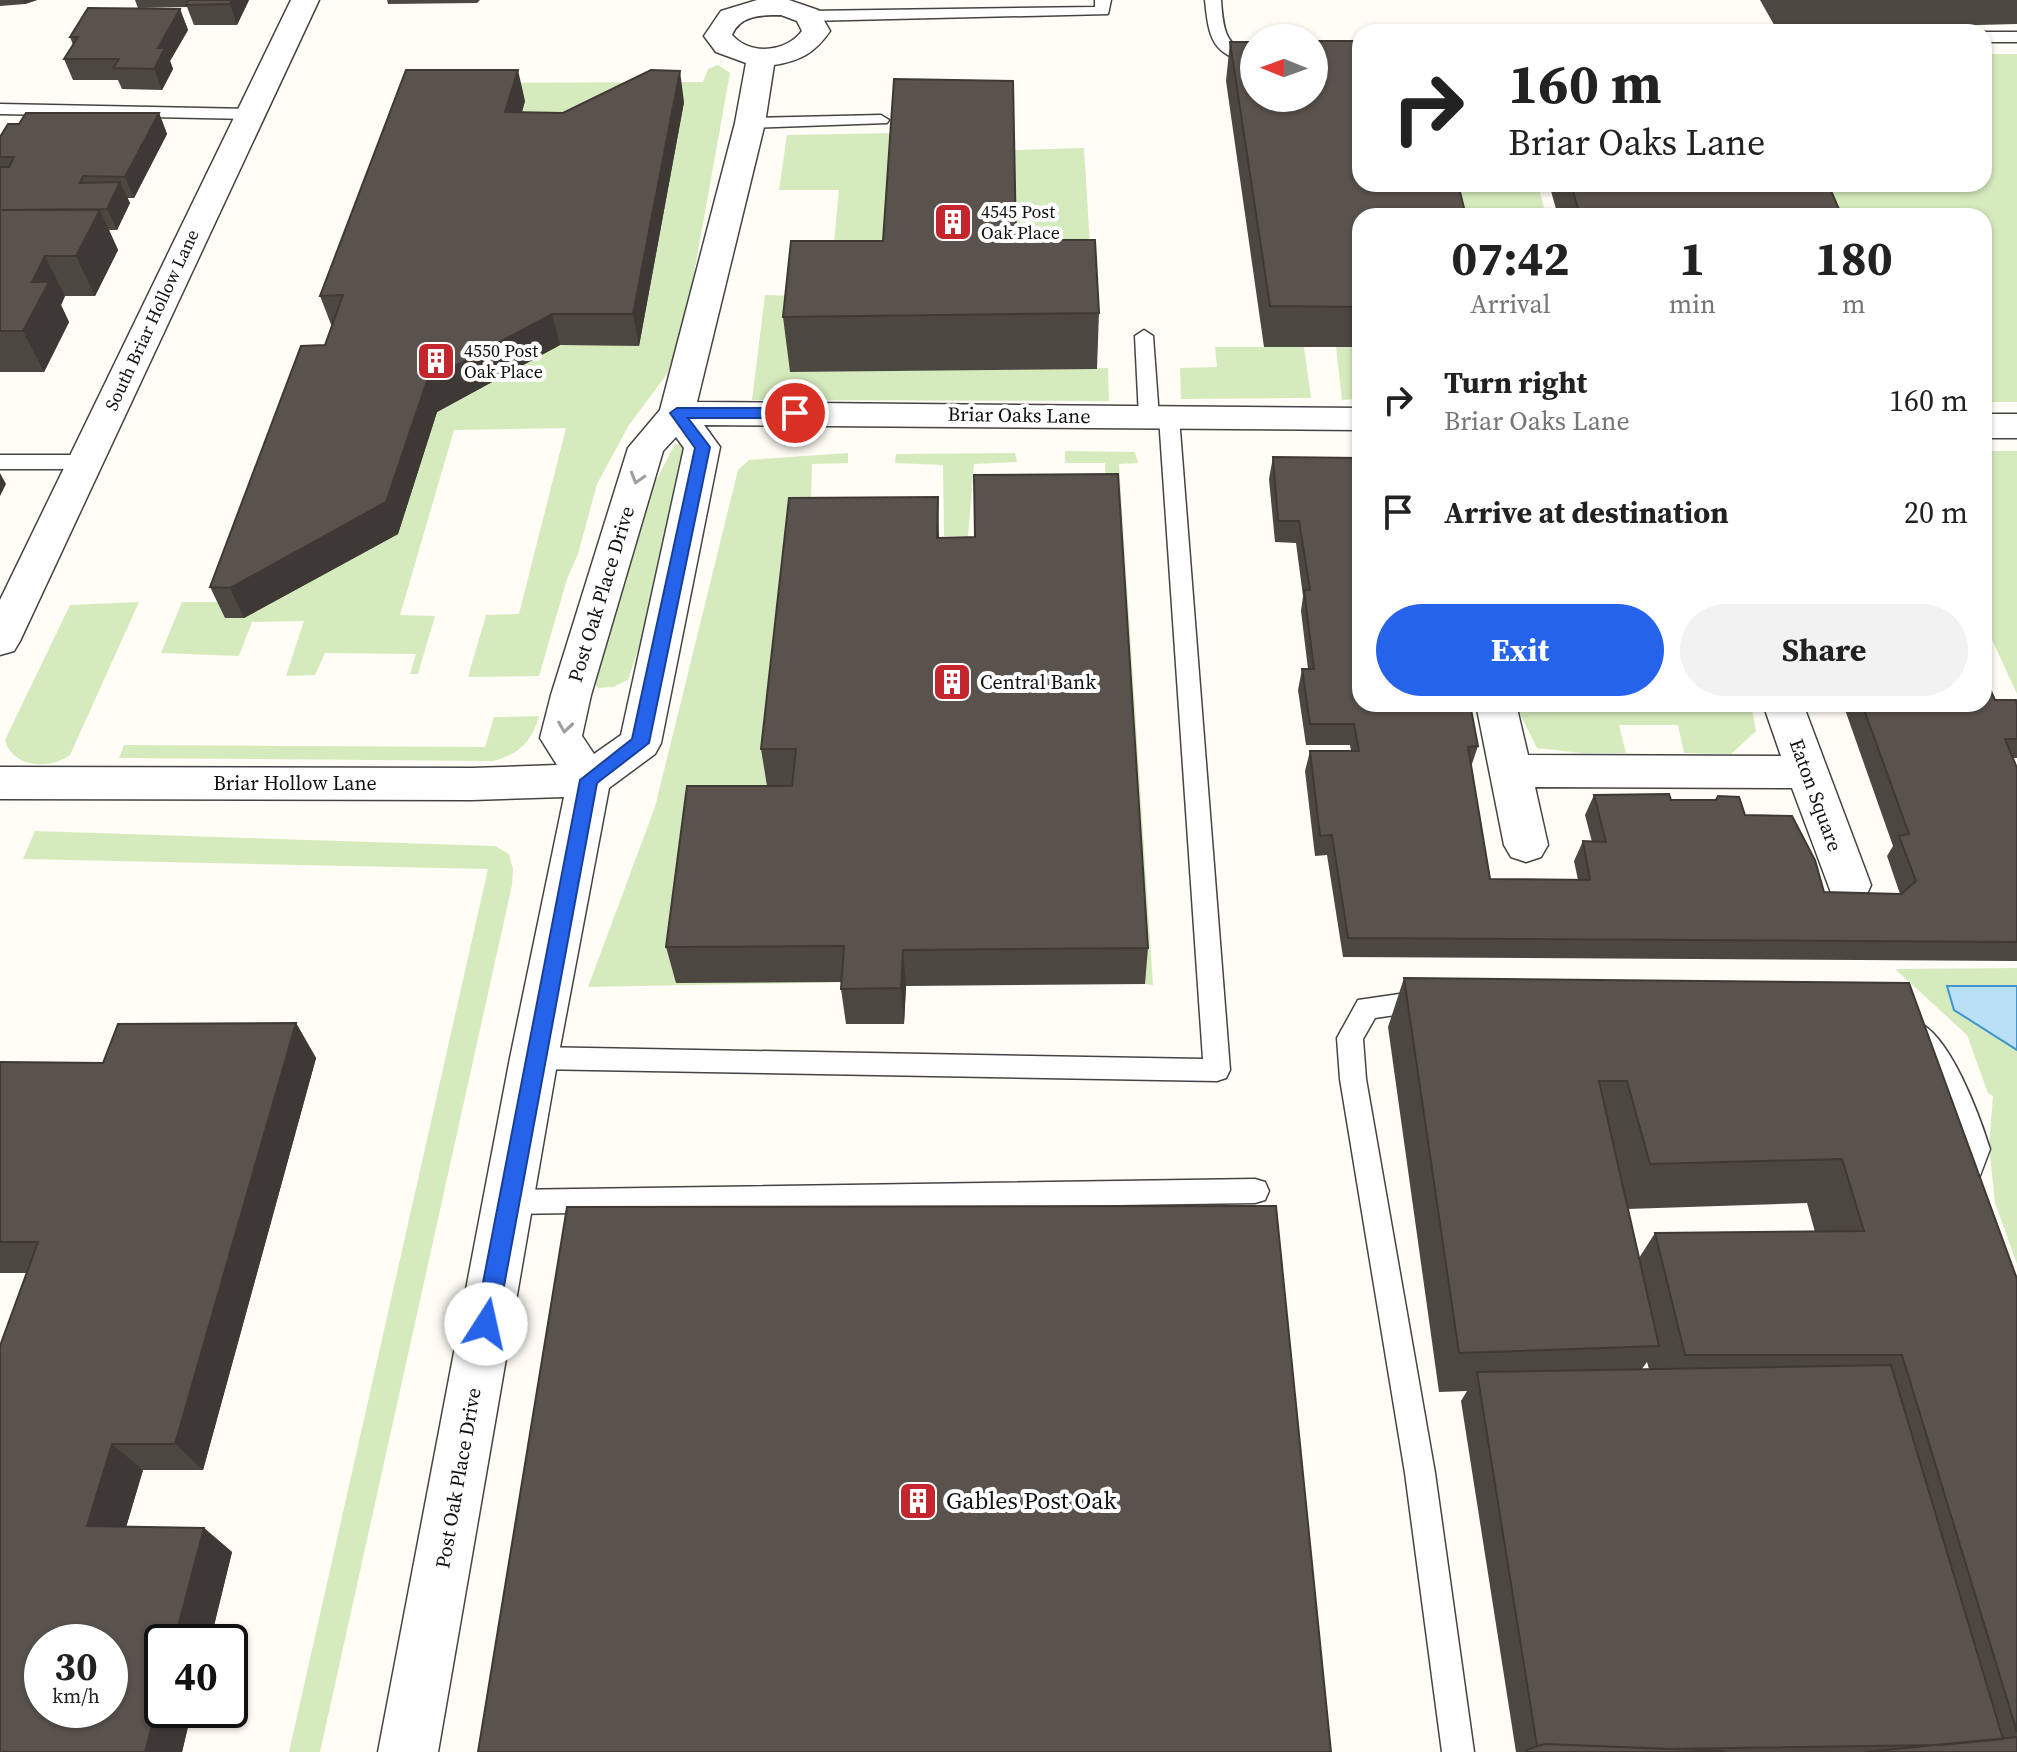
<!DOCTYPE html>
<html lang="en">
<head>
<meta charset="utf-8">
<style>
	body { margin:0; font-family:"Source Serif 4",serif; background:#f2f2f2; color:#222; height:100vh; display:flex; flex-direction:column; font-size:30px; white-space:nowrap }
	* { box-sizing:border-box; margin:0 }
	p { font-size:26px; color:#767676 }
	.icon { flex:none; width:44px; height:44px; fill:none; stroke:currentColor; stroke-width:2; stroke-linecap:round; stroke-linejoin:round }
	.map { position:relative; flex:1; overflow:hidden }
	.details { position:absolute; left:1352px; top:208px; width:640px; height:504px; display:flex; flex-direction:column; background:#fff; border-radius:24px; box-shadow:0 2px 6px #0004 }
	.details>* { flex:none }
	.hud { position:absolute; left:1352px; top:24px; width:640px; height:168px; border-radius:24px; box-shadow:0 2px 6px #0004; background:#fff; color:#222; overflow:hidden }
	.needle { width:52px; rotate:271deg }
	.controls { position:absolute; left:1240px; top:24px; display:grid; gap:16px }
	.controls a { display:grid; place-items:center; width:88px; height:88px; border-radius:50%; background:#fff; box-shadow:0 2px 6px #0004; font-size:40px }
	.speed { position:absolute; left:24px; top:1624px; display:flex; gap:16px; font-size:40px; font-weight:700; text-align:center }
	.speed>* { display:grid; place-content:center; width:104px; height:104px; border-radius:50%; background:#fff; box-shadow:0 2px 6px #0004; line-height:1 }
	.speed small { font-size:20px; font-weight:400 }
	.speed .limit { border:4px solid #111; border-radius:12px; background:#fff; color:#111 }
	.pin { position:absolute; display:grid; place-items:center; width:68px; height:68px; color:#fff; margin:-34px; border:4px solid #fff; border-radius:50%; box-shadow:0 2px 8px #0007 }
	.me { position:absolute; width:88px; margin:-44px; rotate:10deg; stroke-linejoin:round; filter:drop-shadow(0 0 6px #0008) }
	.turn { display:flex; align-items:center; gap:28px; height:168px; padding:0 24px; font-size:36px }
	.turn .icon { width:104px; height:104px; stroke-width:2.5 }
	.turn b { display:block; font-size:56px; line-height:68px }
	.eta { display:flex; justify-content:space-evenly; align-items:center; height:136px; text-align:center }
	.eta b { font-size:48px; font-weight:700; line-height:56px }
	.cta { display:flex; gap:16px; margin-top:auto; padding:16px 24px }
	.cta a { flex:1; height:92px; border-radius:48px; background:#2563eb; color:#fff; font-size:32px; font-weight:700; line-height:92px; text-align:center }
	.cta a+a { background:#f2f2f2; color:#222 }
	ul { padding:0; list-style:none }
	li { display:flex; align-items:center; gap:24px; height:112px; padding:0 24px }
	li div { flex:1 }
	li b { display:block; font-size:30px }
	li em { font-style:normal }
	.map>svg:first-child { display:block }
</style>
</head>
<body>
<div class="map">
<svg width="2017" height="1752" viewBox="0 0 2017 1752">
	<rect width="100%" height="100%" fill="#fffdf5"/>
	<path fill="#d5ebbd" d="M1984,54h33v348h-33v-186h-162l-14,-32h176z
		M718,65l12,8 -42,234 -12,42 -9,25 -38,51 -32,59 -19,70 -11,25 -28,97 -71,1 18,-62 33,-1 47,-186 -112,2 -54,185 35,1 -17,58h-8l6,-20 -91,-1 -10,22 -29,1 18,-55 -52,1 -13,34 -78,-3 21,-51h48l283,-459 12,-42 -108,-18 286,-1 5,-13z
		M897,133l-11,163h-57l10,-106h-60l8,-55z
		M1084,148l9,147h-77l-3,-145z
		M1419,184h119l8,32h-120z
		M765,295l32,1 -7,76 318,-4 1,33 -357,-1z
		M1215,347h89l7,51 -130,1 -1,-31 37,-1z
		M1336,347h24v52l-18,1z
		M675,444l20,1 -1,36 -66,199 -15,7 -14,1 -14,-11 62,-179z
		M1065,451l70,1 3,11 -19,1 34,521 -8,-1 -30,-470h-9l-1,-51h-40z
		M1984,451h33v243l-33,-72z
		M848,453v10l-36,1 -2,74 38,444 -260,5 67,-180 83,-337 11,-10z
		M1015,453l2,9 -43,2 -6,72h-24l-1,-71 -48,-2 1,-9z
		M139,602l-69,153c-20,15 -58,13 -65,-15l65,-135z
		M1515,704h236l5,27 -25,23 -47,-1 -6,-28h-59l7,28h-45l-44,-5z
		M539,716c-7,26 -20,38 -46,45l-374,-3 5,-13 361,2 9,-30z
		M35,831l460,15 14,8 4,15 -1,16 -192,867h-31l199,-883 -465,-10z
		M2017,968v296l-22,-61 -6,-57 4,-50 -5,-3 -21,-58 -72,-66z"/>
	<path fill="#b9e0f7" stroke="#3f96cf" stroke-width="2" d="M1947,986h70v64l-63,-40z"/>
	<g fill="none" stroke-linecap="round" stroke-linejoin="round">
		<defs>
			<path id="service" d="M1095,0h16l-3,14 -300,7 -8,-5 8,-5 287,-4z
				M1205,0h16c2,27 3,47 33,55v10c-42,-11 -45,-25 -49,-65z
				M1984,32h33v10h-33z
				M0,104l251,5 8,5 -8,5 -251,-5z
				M881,115l8,5 -2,3 -137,5 -8,-5 8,-5z
				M1144,330l9,6 6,81 -10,6 -10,-6 -4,-81z
				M1169,411l10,6 51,653 -4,8 -9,3 -683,-12 -9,-3 -4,-8 4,-8 9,-3 669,12 -44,-642z
				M0,455h85l10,7 -10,7h-85z
				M1427,990l9,3 4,8 -4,8 -61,9 -12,21 3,40 69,394 39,279h-32l-37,-279 -65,-394 -3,-41 21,-38z
				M1917,1022c33,12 63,95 73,127l-18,48 -10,3 -10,-3 -5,-13 17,-35 -20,-54 -40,-62 4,-8z
				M1255,1179l10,3 4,9 -4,9 -10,3 -747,11 -10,-3 -4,-9 4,-9 10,-3z"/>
			<path id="minor" d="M291,0h28l-299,641 -6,10 -14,4v-55z
				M1476,704h40l12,51 253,1 -18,-52h40l68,181 -6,13 -16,5 -16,-5 -41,-110 -257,-1 13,58 -7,12 -15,5 -15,-5 -7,-12z"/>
			<path id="tertiary" d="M757,0h32l29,10 12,21c-15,22 -30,30 -56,34l-9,58 -68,279 663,6v22l-656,-5 16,22 -59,296 -6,11 -46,34 -51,270 -120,694h-60l132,-694 54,-261 -92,3 -472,-1v-32l472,1 85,-3 -17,-27 11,-43 77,-247 32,-38 75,-287 11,-60 -30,-11 -12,-16 17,-25zM781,15l16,6 5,10c-16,21 -51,25 -70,4 8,-20 30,-20 49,-20zM676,437l8,11 -63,287 -27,19 -12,-18 9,-41 72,-244z
				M1984,414h33v24h-33z"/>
		</defs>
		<use href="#service" stroke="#444" stroke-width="3"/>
		<use href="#minor" stroke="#444" stroke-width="3"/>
		<use href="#tertiary" stroke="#444" stroke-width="3"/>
		<use href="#service" fill="#fff" fill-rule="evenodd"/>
		<use href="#minor" fill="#fff" fill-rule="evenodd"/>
		<use href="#tertiary" fill="#fff" fill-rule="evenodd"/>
	</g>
	<path fill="#4d4742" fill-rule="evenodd" d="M0,0h37l-12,4 -25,2z
		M135,0h114l-12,25h-43l-7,-18 -49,1z
		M387,0h93l-3,3 -89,1z
		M1760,0h257v24l-240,6z
		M180,9l8,21 -18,31 3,8 -11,21 -40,-1 -4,-9h-45l-9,-21 9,-14 -3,-8z
		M1230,42l130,174v131h-96l-38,-266z
		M525,101l-3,11 41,1 121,-11 -45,244 -79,-1 -123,67 -39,122 -154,84h-19l-15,-31 115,-242 7,-18 -12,-31z
		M159,113l8,21 -33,64h-7l3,5 -13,27h-8l9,20 -23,46h-30l-4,9 8,17 -25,50h-44v-235l19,-13z
		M1549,184h279l14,32h-284z
		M1016,240l83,73 -2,56 -307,3 -7,-55 100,-76z
		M1273,457l87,1v246l118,42 -7,21 19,112 88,1 -4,-19 9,-20 9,1 -7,-27 9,-20 77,5 74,15 79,77 76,2 -13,-38 6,-10 -50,-142h141l11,-4 22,4v54h-4l4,10v193l-674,-4 -16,-102 -12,1 -10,-85 5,-20h41l-1,-6h-44l-8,-55 4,-21h6l-7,-58 2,-15 -7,-53 -21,-1 -6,-63z
		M939,538l209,410 -3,36 -239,2 -2,38h-58l-5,-35v-7l-165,1 -10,-36 101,-161 -6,-37z
		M1404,978l505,5 108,296v473h-501l-55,-351 6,-10 -28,1 -51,-365zM1807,1203l8,29 -160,1 -16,25 -12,-49zM1647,1362l2,7 -8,1z
		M296,1023l20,35 -113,412h-60l-17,57 78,1 28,24 -22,90h-48l30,68 -10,42h-182l27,-479h-27v-211l103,1z"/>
	<path fill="#3f3936" d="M23,0h14l-12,4z
		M232,0h17l-12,25 -7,-21z
		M180,9l8,21 -18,31 3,8 -11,21 -8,-21 4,-21z
		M518,70l7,31 -12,42 -8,-31z
		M680,71l4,31 -45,244 -6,-32z
		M159,113l8,21 -33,64 -9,-21z
		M120,182l10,21 -13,27 -10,-21z
		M100,210l18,40 -23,46 -19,-40z
		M45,256l20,40 -4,9 8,17 -25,50 -21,-41 9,-49z
		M552,314l8,31 -123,67 -39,122 -154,84 -14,-30 197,-207z
		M0,473l6,11 -6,12z
		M938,497l1,40 -1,41 -1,-40z
		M903,950l3,36 -2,38 -3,-36z
		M296,1023l20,35 -113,412 -28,-26z
		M112,1444l31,26 -24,81 -32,-25z
		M204,1528l28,24 -22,90h-36z
		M162,1688v22h30l-10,42h-37z"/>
	<path fill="#5a524d" stroke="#3f3936" stroke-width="2" fill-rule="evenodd" d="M188,0h44l-2,4 -44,1z
		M88,8l92,1 -22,39h7l-11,21 -41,-1 6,-9h-55l14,-22h-8z
		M1314,41h46v143h98l8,32h-106v91l-90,-1 -40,-264h24v56h60z
		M406,70h112l-13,42 58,1 88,-43 29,1 -47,243h-81l-125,67 -41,121 -156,86 -20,-1 91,-241 24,-1 18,-50 -23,1z
		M894,79l119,2 3,159h79l4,73 -316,4 8,-76h92z
		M26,113h133l-34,64 -42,-1 -3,7 40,-1 -13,27 -107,1v-43h9l5,-10h-14v-20l8,-13h11z
		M1571,184h257l14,32h-262z
		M0,210h100l-24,46h-31l-13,26h17l-26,49h-23z
		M1273,457l87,1v246h110l8,42 -10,1 22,132 100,1 -7,-39 23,1 -12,-47 75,-1 2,6h45l2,-4 21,1 6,18 47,1 23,44 9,32 77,2 15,-13 -17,-45 10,-2 -47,-130h122v-28l11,24h21l1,4v35h-12l12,29v174l-669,-4 -16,-103 -12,1 -10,-85h49l-5,-27h-44l-8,-55h12l-10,-79h6l-11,-69h-21z
		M1118,474l30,474 -245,2 -2,38 -60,1 3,-43 -178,1 21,-161h105l4,-37h-35l28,-251 149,-1 -1,41 38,-1 -1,-62z
		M1404,978l505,5 108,296v453l-115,-377h-217l-30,-122 209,-2 -22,-72 -192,5 -23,-83h-28l60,265 -200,7z
		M296,1023l-121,421h-63l-25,82 117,2 -30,114h-12v46l-17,64h-145v-406l38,-104h-38v-180l103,1 15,-39zM42,1642h68v68h-68z
		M1276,1206l55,546h-853l89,-545z
		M1891,1365l112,374 -62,6 -275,4 -121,-5 -8,2 -60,-374z
		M2017,1737v15h-152z
		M1545,1744l178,7 1,1h-198v-2z"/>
	<defs><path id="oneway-chevron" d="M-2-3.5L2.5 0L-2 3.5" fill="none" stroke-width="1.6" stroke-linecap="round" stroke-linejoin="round" transform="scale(2)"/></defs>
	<g stroke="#a0a0a0">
		<use href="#oneway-chevron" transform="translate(637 478) rotate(107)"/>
		<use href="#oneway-chevron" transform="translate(565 727) rotate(98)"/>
	</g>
	<path fill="#2563eb" stroke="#184099" stroke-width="2" d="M677,408h118l7,5 -7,5h-107l22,29 -61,296 -52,40 -100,541 -4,7 -7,3 -8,-3 -3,-7 105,-544 52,-41 63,-291 -25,-35z"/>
	<defs>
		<symbol id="building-square" viewBox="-11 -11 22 22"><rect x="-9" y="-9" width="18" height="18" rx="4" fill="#c4262e" stroke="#fff"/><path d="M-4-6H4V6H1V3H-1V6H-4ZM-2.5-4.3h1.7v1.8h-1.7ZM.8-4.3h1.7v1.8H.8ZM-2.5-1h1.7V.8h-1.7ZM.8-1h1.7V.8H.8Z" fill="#fff"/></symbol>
	</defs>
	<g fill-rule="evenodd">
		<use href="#building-square" x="931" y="200" width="44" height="44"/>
		<use href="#building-square" x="414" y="339" width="44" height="44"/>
		<use href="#building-square" x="930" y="660" width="44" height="44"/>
		<use href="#building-square" x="896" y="1479" width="44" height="44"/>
	</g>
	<g text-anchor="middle" stroke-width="8" stroke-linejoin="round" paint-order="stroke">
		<g font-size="18" fill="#111" stroke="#fff" text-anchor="start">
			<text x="981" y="218">4545 Post<tspan x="981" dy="21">Oak Place</tspan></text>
			<text x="464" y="357">4550 Post<tspan x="464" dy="21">Oak Place</tspan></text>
		</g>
		<g font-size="18" fill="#111" stroke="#fff">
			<text transform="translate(152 320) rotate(-65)" y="6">South Briar Hollow Lane</text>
		</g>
		<g font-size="20" fill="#111" stroke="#fff">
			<text transform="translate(1019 415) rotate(1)" y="7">Briar Oaks Lane</text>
			<text transform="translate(601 594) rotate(-73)" y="7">Post Oak Place Drive</text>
			<text x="295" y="790">Briar Hollow Lane</text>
			<text transform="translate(1816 795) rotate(70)" y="7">Eaton Square</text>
			<text transform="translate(458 1478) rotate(-80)" y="7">Post Oak Place Drive</text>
		</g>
		<g font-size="20" fill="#111" stroke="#fff" text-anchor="start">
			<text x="980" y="689">Central Bank</text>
		</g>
		<g font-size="24" fill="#111" stroke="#fff" text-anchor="start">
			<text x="946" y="1509">Gables Post Oak</text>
		</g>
	</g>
</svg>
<div class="controls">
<a><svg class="needle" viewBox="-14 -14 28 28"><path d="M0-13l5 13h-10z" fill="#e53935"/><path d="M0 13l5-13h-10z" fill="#767676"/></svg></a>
</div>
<div class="speed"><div>30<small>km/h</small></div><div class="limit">40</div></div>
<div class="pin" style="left:795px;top:413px;background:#d93025"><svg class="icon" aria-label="arrive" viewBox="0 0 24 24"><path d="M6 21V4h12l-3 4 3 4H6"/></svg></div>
<svg class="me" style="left:486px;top:1324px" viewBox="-20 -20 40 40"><circle r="19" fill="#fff"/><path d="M0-13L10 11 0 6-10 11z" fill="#2563eb"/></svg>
<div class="hud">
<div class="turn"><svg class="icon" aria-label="right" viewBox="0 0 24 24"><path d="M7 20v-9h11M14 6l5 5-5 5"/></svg><div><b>160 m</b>Briar Oaks Lane</div></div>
</div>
<section class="details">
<div class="eta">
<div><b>07:42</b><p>Arrival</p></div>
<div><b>1</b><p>min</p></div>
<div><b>180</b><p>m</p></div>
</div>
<ul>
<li><svg class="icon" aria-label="right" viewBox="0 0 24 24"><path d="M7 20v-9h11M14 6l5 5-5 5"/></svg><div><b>Turn right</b><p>Briar Oaks Lane</p></div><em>160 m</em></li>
<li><svg class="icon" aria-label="arrive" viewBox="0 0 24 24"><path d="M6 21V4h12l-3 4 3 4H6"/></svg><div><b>Arrive at destination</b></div><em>20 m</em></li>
</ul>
<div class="cta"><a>Exit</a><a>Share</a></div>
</section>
</div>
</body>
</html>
